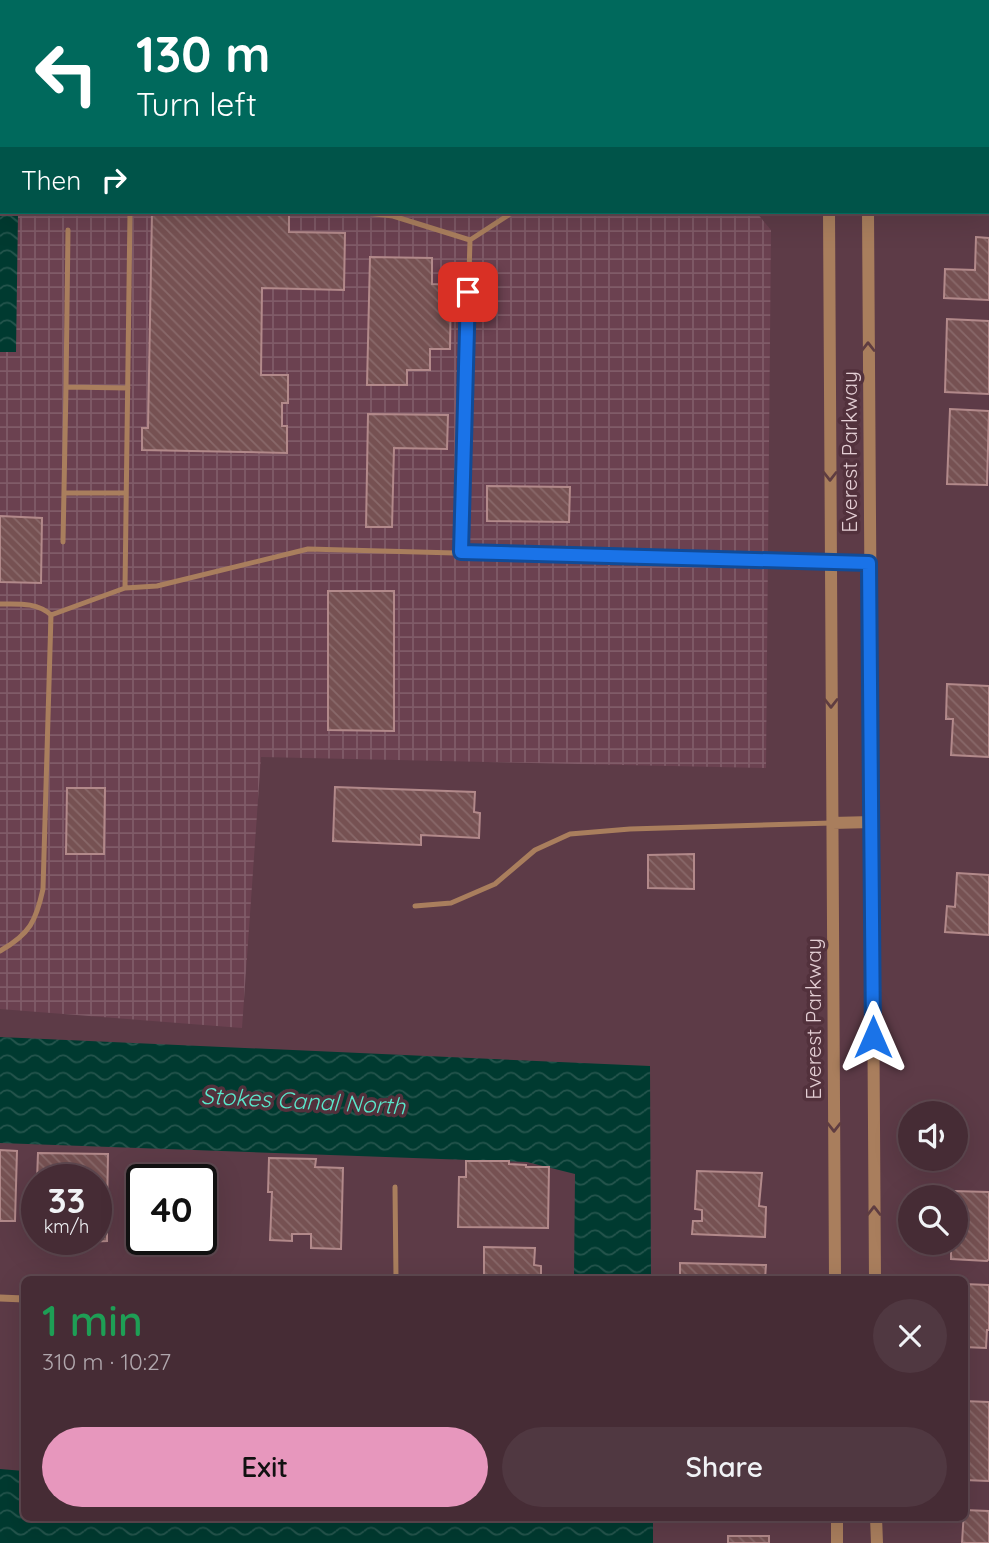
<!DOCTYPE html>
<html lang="en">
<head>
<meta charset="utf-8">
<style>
	body { margin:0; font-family:Quicksand,sans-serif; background:#503841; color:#f1f3f6; height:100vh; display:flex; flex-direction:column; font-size:26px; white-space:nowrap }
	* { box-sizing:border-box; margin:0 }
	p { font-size:23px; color:#b0a7ad }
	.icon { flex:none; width:38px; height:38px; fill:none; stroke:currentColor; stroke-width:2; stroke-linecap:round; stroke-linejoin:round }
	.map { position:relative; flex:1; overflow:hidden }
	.drawer { position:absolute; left:21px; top:1276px; width:947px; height:245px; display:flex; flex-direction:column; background:#462c35; border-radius:10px; box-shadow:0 7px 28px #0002,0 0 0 2px #5e4850 }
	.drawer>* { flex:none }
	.guide { position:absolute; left:0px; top:0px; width:990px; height:214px; box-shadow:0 7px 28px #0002,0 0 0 2px #5e4850; background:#00695c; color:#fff; overflow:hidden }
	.tools { position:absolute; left:898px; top:1101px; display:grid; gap:14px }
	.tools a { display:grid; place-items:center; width:70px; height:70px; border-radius:50%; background:#462c35; box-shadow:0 7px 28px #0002,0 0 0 2px #5e4850; font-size:35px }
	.speed { position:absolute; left:21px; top:1164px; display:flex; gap:14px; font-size:35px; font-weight:700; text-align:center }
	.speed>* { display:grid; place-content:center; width:91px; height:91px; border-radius:50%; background:#462c35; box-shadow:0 7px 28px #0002,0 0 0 2px #5e4850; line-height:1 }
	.speed small { font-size:18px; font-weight:400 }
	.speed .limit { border:4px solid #111; border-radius:10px; background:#fff; color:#111 }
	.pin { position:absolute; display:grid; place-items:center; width:60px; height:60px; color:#fff; margin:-30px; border-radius:14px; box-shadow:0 4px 10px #0006 }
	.me { position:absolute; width:77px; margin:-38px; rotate:0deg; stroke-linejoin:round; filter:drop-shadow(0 0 5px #0008) }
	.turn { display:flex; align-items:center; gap:24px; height:147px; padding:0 21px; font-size:32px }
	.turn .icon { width:91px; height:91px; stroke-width:2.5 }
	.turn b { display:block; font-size:49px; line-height:60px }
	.then { display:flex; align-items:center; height:66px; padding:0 21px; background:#0003; gap:14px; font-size:26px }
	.round { display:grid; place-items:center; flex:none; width:74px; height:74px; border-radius:37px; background:#503841 }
	.overview { display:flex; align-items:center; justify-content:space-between; height:119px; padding:0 21px }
	h1 { font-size:42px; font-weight:600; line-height:52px; color:#1e9e55 }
	.action { display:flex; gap:14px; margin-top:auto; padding:14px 21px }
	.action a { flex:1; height:80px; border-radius:42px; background:#e797bd; color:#111; font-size:28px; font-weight:600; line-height:80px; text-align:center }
	.action a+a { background:#503841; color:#f1f3f6 }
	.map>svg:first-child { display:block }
</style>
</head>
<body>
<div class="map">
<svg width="989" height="1543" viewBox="0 0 989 1543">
	<defs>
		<pattern id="industrial-grid" width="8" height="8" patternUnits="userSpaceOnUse" patternTransform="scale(1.75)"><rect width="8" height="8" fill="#6b4150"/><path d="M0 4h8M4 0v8" fill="none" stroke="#805b68"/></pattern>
		<pattern id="water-waves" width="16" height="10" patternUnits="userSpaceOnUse" patternTransform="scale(1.75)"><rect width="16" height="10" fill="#003a30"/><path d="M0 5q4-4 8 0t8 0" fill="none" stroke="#25554d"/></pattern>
		<pattern id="building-back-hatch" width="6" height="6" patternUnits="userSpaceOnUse" patternTransform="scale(1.75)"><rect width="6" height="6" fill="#765152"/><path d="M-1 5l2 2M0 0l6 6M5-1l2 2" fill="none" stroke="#89696a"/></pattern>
	</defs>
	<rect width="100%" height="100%" fill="#5d3b47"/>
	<path fill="url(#industrial-grid)" d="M0,0h812l-810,2v210h754l15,18 -5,538 -505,-11 -19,271 -242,-19z"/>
	<path fill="url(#water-waves)" d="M0,213h18l-2,139h-16z
		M0,1037l650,29 1,213h-77l1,-105 -48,-12 -527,-19z
		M0,1469l24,2v46h629v26h-653z"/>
	<path fill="url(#building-back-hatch)" stroke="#b2898a" stroke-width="2" d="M72,0h117l-117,2z
		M152,212h137v20l56,1 -1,57 -82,-2 -1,87h27v28h-6v23h5v27l-145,-3v-22h6z
		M976,237l13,1v62l-45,-2 1,-29 30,1z
		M370,257l62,1v26l19,1 -1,64h-20v21h-23v15h-40z
		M947,319l42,2v73l-44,-2z
		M950,409l39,2 -2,74 -40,-1z
		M368,414l80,1 -1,34 -53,-1 -2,79h-26z
		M487,486l83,1 -1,35 -82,-1z
		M0,516l42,2 -1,65 -41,-1z
		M328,591h66v140l-66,-1z
		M947,684l42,2v71l-38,-2 2,-36h-7z
		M335,787l140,5 -1,20 6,1 -1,25 -58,-3v10l-88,-4z
		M67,788h38l-1,66h-38z
		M694,854v35l-46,-1v-33z
		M957,873l32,2v60l-44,-3 2,-26 8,1z
		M0,1150l17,1 -2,70h-15z
		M38,1153l70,1 -1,60h-5v5h5v22l-45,2v-4h34v-59h-59z
		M269,1158l47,1 -1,8 28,1 -2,81 -30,-1v-14h-19v7l-22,-1 2,-48h-4z
		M466,1161h43v3l17,1v2h23l-1,61 -90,-1 1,-50h7z
		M130,1165l40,1v9h28v5h-56v55h-13z
		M697,1171l65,2 -3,33 7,1 -1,30 -73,-3 1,-13h9v-11l-7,-1z
		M953,1191l36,1v67l-2,2 -36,-2v-17h7l1,-18h-3v-27h-3z
		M484,1247l51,1 -1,17 7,1v13h-57z
		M680,1263l86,2 -1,14h-85z
		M964,1284l25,1v45h-2l-1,18 -22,-1z
		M964,1401l25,1v79l-25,-1z
		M964,1510l25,1v32h-27z
		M728,1536h41v7h-41z"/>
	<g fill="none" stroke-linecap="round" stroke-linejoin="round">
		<path stroke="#a97e5d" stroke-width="5" d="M438,0v2
			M224,2v-2
			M515,2v-2
			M730,2v-2
			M0,119h2
			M130,212l-5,376 32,-2 151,-37 522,14
			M357,212l36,4 77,24 -9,313
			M470,240l43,-28
			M66,387l2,-157
			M64,493h62
			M63,542l3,-155 62,1
			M0,604c18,0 37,-2 51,11
			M51,615l74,-27
			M415,906l36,-3 44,-19 40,-34 35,-16 60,-5 202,-6
			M0,951c30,-17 36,-30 43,-62l8,-274
			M395,1187l1,92"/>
		<path stroke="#a97e5d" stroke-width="7" d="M0,1298l24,1"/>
		<path stroke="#a97e5d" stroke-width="12" d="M827,0v2
			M866,0v2
			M829,212l6,1067
			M868,212l7,1067
			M830,563h39
			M832,823l40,-1
			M837,1517v26
			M876,1517l1,26"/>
	</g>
	<defs><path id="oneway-chevron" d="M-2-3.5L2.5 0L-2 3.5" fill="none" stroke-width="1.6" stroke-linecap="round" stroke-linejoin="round" transform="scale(1.75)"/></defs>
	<g stroke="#5f3d41">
		<use href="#oneway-chevron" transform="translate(868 347) rotate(-90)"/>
		<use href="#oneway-chevron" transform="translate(830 476) rotate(90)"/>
		<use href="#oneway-chevron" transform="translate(831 703) rotate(90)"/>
		<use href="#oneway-chevron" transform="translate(834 1127) rotate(90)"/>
		<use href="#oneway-chevron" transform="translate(874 1211) rotate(-90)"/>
	</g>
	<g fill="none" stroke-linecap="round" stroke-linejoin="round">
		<defs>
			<path id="route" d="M468,292l-7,260 408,11 4,474"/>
		</defs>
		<use href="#route" stroke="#114b97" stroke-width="18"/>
		<use href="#route" stroke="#1a73e8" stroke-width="12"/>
	</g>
	<g text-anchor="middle" stroke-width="7" stroke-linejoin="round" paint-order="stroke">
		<g font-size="21" fill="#e3ced4" stroke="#52313c">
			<text transform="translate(850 452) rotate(-90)" y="7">Everest Parkway</text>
			<text transform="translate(814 1019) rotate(-90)" y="7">Everest Parkway</text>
		</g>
		<g font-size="23" font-style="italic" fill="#5ae7cb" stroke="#52313c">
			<text transform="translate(303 1101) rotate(3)" y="8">Stokes Canal North</text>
		</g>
	</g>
</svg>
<div class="tools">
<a><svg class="icon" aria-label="sound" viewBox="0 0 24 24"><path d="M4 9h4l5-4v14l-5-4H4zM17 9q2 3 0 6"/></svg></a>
<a><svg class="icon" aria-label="search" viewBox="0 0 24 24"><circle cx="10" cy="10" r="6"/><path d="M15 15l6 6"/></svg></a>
</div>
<div class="speed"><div>33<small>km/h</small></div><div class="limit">40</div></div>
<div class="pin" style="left:468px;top:292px;background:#d93025"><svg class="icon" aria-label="arrive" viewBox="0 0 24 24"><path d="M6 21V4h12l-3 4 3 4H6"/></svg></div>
<svg class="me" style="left:873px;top:1037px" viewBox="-20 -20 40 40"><path d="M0-17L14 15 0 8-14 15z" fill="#1a73e8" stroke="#fff" stroke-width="4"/></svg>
<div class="guide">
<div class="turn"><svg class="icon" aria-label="left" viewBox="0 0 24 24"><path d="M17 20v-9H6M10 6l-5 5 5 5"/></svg><div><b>130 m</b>Turn left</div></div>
<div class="then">Then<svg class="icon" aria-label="right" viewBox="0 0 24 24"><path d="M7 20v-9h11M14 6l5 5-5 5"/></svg></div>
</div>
<section class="drawer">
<div class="overview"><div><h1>1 min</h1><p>310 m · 10:27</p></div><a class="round"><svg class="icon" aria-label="close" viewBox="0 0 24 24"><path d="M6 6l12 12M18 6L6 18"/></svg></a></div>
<div class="action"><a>Exit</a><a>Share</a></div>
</section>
</div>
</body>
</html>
